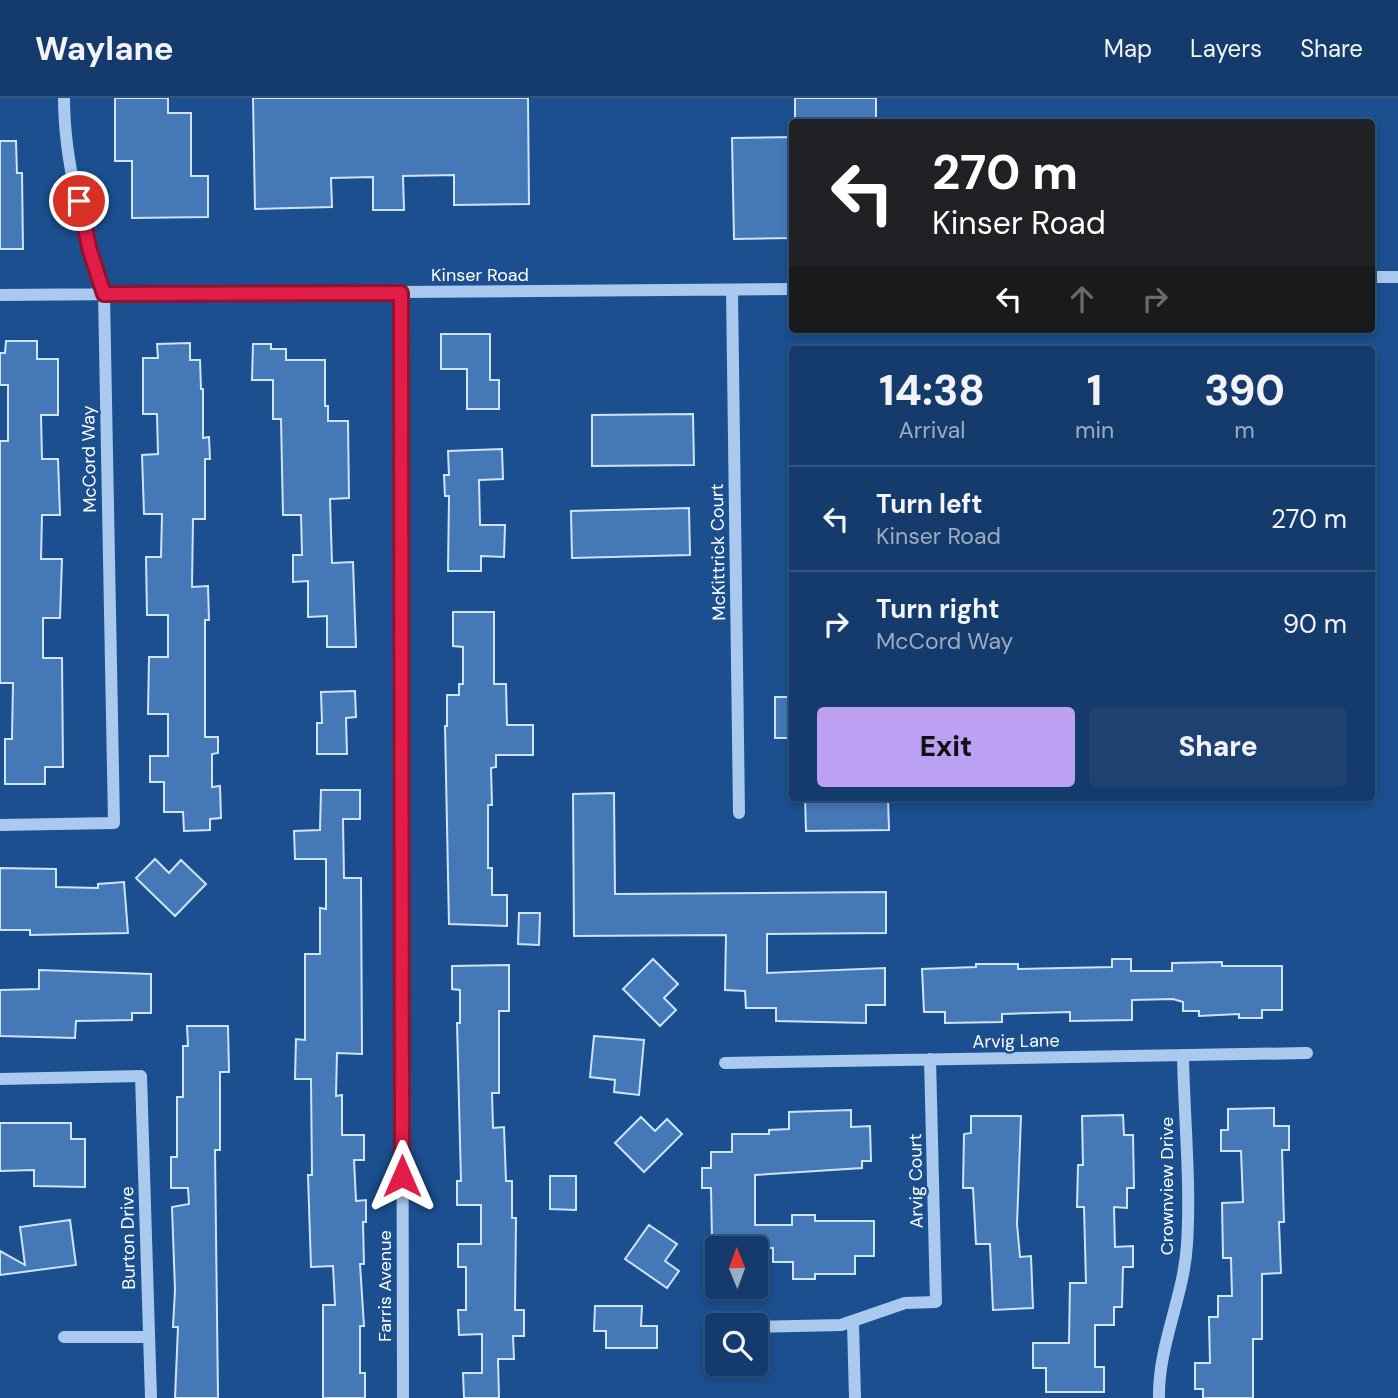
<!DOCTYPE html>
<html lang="en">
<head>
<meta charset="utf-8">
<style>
	body { margin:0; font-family:"DM Sans",sans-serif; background:#1d4271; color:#f1f3f6; height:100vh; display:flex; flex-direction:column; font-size:26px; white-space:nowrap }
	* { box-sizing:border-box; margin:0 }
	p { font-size:23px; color:#9dadc1 }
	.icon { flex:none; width:38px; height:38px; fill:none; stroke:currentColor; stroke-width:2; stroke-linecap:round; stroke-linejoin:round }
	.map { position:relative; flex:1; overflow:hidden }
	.sheet { position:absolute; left:789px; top:248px; width:586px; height:455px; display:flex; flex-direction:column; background:#143b6b; border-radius:7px; box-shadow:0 4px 10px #0003,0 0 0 2px #33557e }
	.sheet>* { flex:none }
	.hud { position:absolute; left:789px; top:21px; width:586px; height:214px; border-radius:7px; box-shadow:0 4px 10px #0003,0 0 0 2px #33557e; background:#202124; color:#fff; overflow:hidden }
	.needle { width:46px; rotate:359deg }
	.buttons { position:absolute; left:705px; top:1138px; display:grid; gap:14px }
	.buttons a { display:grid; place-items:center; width:63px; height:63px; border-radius:7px; background:#143b6b; box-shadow:0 4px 10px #0003,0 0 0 2px #33557e; font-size:35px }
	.pin { position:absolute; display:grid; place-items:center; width:60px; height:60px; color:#fff; margin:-30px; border:4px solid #fff; border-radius:50%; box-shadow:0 2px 7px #0007 }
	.me { position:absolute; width:77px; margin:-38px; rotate:0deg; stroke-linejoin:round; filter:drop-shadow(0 0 5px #0008) }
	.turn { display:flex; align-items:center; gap:24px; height:147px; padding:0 28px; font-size:32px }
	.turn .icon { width:91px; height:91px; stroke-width:2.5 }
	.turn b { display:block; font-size:49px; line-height:60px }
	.lanes { display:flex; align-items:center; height:66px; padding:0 28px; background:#0003; justify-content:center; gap:35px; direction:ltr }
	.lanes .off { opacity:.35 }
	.eta { display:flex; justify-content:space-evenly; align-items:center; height:119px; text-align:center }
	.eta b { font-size:42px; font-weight:800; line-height:49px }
	.cta { display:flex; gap:14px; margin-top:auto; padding:14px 28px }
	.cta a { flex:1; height:80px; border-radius:7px; background:#bca0f2; color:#111; font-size:28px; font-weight:800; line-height:80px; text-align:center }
	.cta a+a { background:#1d4271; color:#f1f3f6 }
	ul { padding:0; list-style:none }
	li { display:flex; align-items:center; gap:21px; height:105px; padding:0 28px; border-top:2px solid #33557e }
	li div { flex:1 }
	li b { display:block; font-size:26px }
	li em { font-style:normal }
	header { display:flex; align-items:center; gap:42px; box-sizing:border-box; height:98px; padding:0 35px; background:#143b6b; border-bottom:2px solid #33557e }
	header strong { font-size:33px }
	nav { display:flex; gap:38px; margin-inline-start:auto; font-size:24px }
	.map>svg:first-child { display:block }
</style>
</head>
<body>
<header>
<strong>Waylane</strong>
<nav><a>Map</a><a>Layers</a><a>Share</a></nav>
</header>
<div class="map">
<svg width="1398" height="1300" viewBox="0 0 1398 1300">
	<rect width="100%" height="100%" fill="#1b4f8f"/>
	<path fill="#4478b7" stroke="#cfe3fa" stroke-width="2" d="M115,0h53v15h23v63h17v41l-76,1v-57h-17z
		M253,0h275l1,106 -75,1v-30l-51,1 1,34h-31v-33l-42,1 1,29 -77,2z
		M795,0h81v24h-81z
		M793,39v101l-59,1 -2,-101z
		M0,43h16l1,32h5l1,76h-23z
		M441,236h49v46h9v29h-32v-40h-26z
		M6,243h31v18h21v56h-17l1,44h16l2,56h-18l-1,44h21l-2,59h-17v40h19l1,109h-18v17h-40v-45h7l1,-56h-13v-242h8v-56h-8v-32h5z
		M190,245v17h10l1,29h2v49l6,-1 1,22h-5v60h-12l-1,68 16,-1 1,34h-4v117h13v16l-6,1v33l8,-1 1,32 -11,1v11l-26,1 -1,-19h-19v-30h-14v-26h18v-42h-20l1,-57h19v-42h-21l-1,-58h15l1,-43h-18l-2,-59 16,-1 -1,-40h-14v-56h15l-1,-14z
		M253,246h18v5h15v11h39v46h3v15h20l1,77 -19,1 2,64 21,-1 3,85h-29v-31l-19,1v-36l-15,1v-27h9l-1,-40h-18l-2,-96h-8v-39h-21z
		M693,316l1,51 -102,1v-51z
		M502,351l1,30 -24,1 1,45h25l-1,32 -23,-1v15h-33l1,-75h-4l-1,-21h5l-1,-24z
		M689,410l1,47 -118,3 -1,-47z
		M453,514h41v72h12l1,41h26v30h-37v12l-5,1 1,37h-4v63h4v27h15v31l-58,-2 -4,-198h2v-31h12v-11h4v-37l-10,-1z
		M355,593l1,26 -10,1 1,36h-30v-31h5l-1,-31z
		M775,599h18v41h-18z
		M321,692h39v29h-17l1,59h17l1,176 -25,-1 -1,43 6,-1v40h22v25h-10l2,41 10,-1v22h-3l1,42h-4l4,62h-4v47h5v25h-42v-93h12l-2,-39 -22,1 -3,-92h4l-1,-96h-16l1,-40 9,1v-86h15v-46l6,1v-50h-31l-1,-28 26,-1z
		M614,695l1,101 271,-2v41l-119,1v39l118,-5v37h-19v18l-90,-2v-13h-30l-1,-17 -20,-1 1,-55 -152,1 -1,-142z
		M805,700h83l1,32 -83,1z
		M155,761l14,14 12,-13 25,24 -31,32 -39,-38z
		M0,770l56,1v18l42,1v-4l26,-2 4,51 -98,2v-5h-30z
		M519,815h21l-1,32 -21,-1z
		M653,861l25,25 -14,14 12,12 -16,16 -37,-37z
		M1112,861h19v12h41v-8l50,-1v4h60v44h-20v8h-23v-4l-40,2v-5h-16v-9l-10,-3 -41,1v20l-62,1v-9l-68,2v8l-57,1v-11h-21l-2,-43 54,-2v-3h42v5l94,-2z
		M509,867v46h-10v82h-7l1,35 11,-1 2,54h6v37h4l-1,92h9v26h-11l1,23h-16l1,39h-35l-1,-25h19v-39l-23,1 -1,-25h8v-43h-8v-23h23v-39h-24v-24h4l-4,-158h3v-33l-8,-1v-23z
		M39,872l112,4v39h-19v7l-56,1 -1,17 -75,-2v-46l39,-1z
		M187,928h41l1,46h-9v78h-5l3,248h-43l3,-71h-5l2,-37 -3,-83 17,-3 -1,-16h-17v-31h6v-60h6v-51h5z
		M594,938l50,4 -5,55 -25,-3 1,-12 -25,-3z
		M1274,1010v18h15v24h-7l2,72h-5l2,51 -19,1v65h-9v59h-50v-9h-8v-26h15l-1,-46h9v-21h14l-1,-38h-8l-1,-55 21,-1 -2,-51h-20v-21h7v-21z
		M851,1012v17l19,-1 1,35h-9v7l-107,7v50h37v-10h23v6h59v35h-19v18h-40v5h-22v-17h-20v-14h-37v-9l-24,1 -1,-52h-9v-20h9v-16h21v-18h37v-4l20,-1v-17z
		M1123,1017l1,20h9l1,53h-7v20l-13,-1 1,40 18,-1v21h-10l-1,40h-8v18h-19v42h9v25h-58v-24h-13v-25h36l1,-60h16l-2,-76h-7l1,-42h5l-1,-49z
		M971,1018h50l-4,108 3,33 11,-1 2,52 -40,2 -3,-66h-14l-3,-56h-10l1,-54 7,-1z
		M641,1019l14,14 12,-12 15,15 -38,38 -29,-29z
		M0,1025h71v16h14v48l-51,-1v-16l-34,1z
		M550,1078h26v34l-26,-1z
		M70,1122l6,45 -76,10v-24l25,14 -5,-38z
		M649,1127l28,19 -12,17 14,10 -12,17 -42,-29z
		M595,1208h47l-1,20h16v22h-51v-17h-12z"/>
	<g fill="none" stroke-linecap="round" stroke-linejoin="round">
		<path stroke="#a9c9ee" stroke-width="12" d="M1372,179h26
			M732,192l7,523
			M401,195l2,1105
			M0,197l793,-6
			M0,727l114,-2 -10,-529c-20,-62 -40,-130 -40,-196
			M725,965l582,-10
			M0,981l141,-3 10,322
			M853,1225l2,75
			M756,1229l85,-2 64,-22 31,-1 -6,-243
			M64,1239h84
			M1159,1300c-1,-53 25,-101 28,-154 4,-62 -3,-126 -4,-189"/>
	</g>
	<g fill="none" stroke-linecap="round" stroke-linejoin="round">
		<defs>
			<path id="route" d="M79,103l11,50 14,43 297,-1 1,883"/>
		</defs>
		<use href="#route" stroke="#92132f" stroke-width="18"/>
		<use href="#route" stroke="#e11d48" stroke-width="12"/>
	</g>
	<g text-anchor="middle" stroke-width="5" stroke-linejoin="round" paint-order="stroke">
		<g font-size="18" fill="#fff" stroke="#1b4f8f">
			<text x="480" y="183">Kinser Road</text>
			<text transform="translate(89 361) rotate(-91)" y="6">McCord Way</text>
			<text transform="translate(718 454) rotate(-91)" y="6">McKittrick Court</text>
			<text transform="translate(1016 943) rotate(-1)" y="6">Arvig Lane</text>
			<text transform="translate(916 1083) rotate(-91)" y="6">Arvig Court</text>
			<text transform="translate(1167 1088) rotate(-90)" y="6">Crownview Drive</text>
			<text transform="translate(128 1140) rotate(-91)" y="6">Burton Drive</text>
			<text transform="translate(385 1188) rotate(-90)" y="6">Farris Avenue</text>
		</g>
	</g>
</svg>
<div class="buttons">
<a><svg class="needle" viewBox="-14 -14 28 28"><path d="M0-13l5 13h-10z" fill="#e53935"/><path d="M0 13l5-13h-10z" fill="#9dadc1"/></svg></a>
<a><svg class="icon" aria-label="search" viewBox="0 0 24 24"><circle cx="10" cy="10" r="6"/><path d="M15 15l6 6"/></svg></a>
</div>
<div class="pin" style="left:79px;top:103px;background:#d93025"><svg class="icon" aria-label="arrive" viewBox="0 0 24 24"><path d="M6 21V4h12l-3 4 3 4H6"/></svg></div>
<svg class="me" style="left:402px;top:1078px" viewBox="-20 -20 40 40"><path d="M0-17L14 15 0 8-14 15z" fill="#e11d48" stroke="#fff" stroke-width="4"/></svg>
<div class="hud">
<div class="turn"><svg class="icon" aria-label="left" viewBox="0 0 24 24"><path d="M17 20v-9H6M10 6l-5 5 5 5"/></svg><div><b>270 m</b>Kinser Road</div></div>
<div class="lanes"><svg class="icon" aria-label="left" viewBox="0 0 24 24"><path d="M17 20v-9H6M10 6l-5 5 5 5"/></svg><svg class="icon off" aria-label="ahead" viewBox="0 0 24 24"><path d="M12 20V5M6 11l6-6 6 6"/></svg><svg class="icon off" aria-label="right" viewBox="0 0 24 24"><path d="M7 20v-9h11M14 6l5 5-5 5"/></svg></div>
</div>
<section class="sheet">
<div class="eta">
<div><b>14:38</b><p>Arrival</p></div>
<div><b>1</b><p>min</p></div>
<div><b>390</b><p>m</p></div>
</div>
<ul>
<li><svg class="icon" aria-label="left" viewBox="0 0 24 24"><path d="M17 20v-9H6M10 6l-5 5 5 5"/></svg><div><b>Turn left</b><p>Kinser Road</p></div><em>270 m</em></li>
<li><svg class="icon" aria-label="right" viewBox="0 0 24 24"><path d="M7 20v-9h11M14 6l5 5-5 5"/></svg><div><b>Turn right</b><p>McCord Way</p></div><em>90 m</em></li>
</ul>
<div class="cta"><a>Exit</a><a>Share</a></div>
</section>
</div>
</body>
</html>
